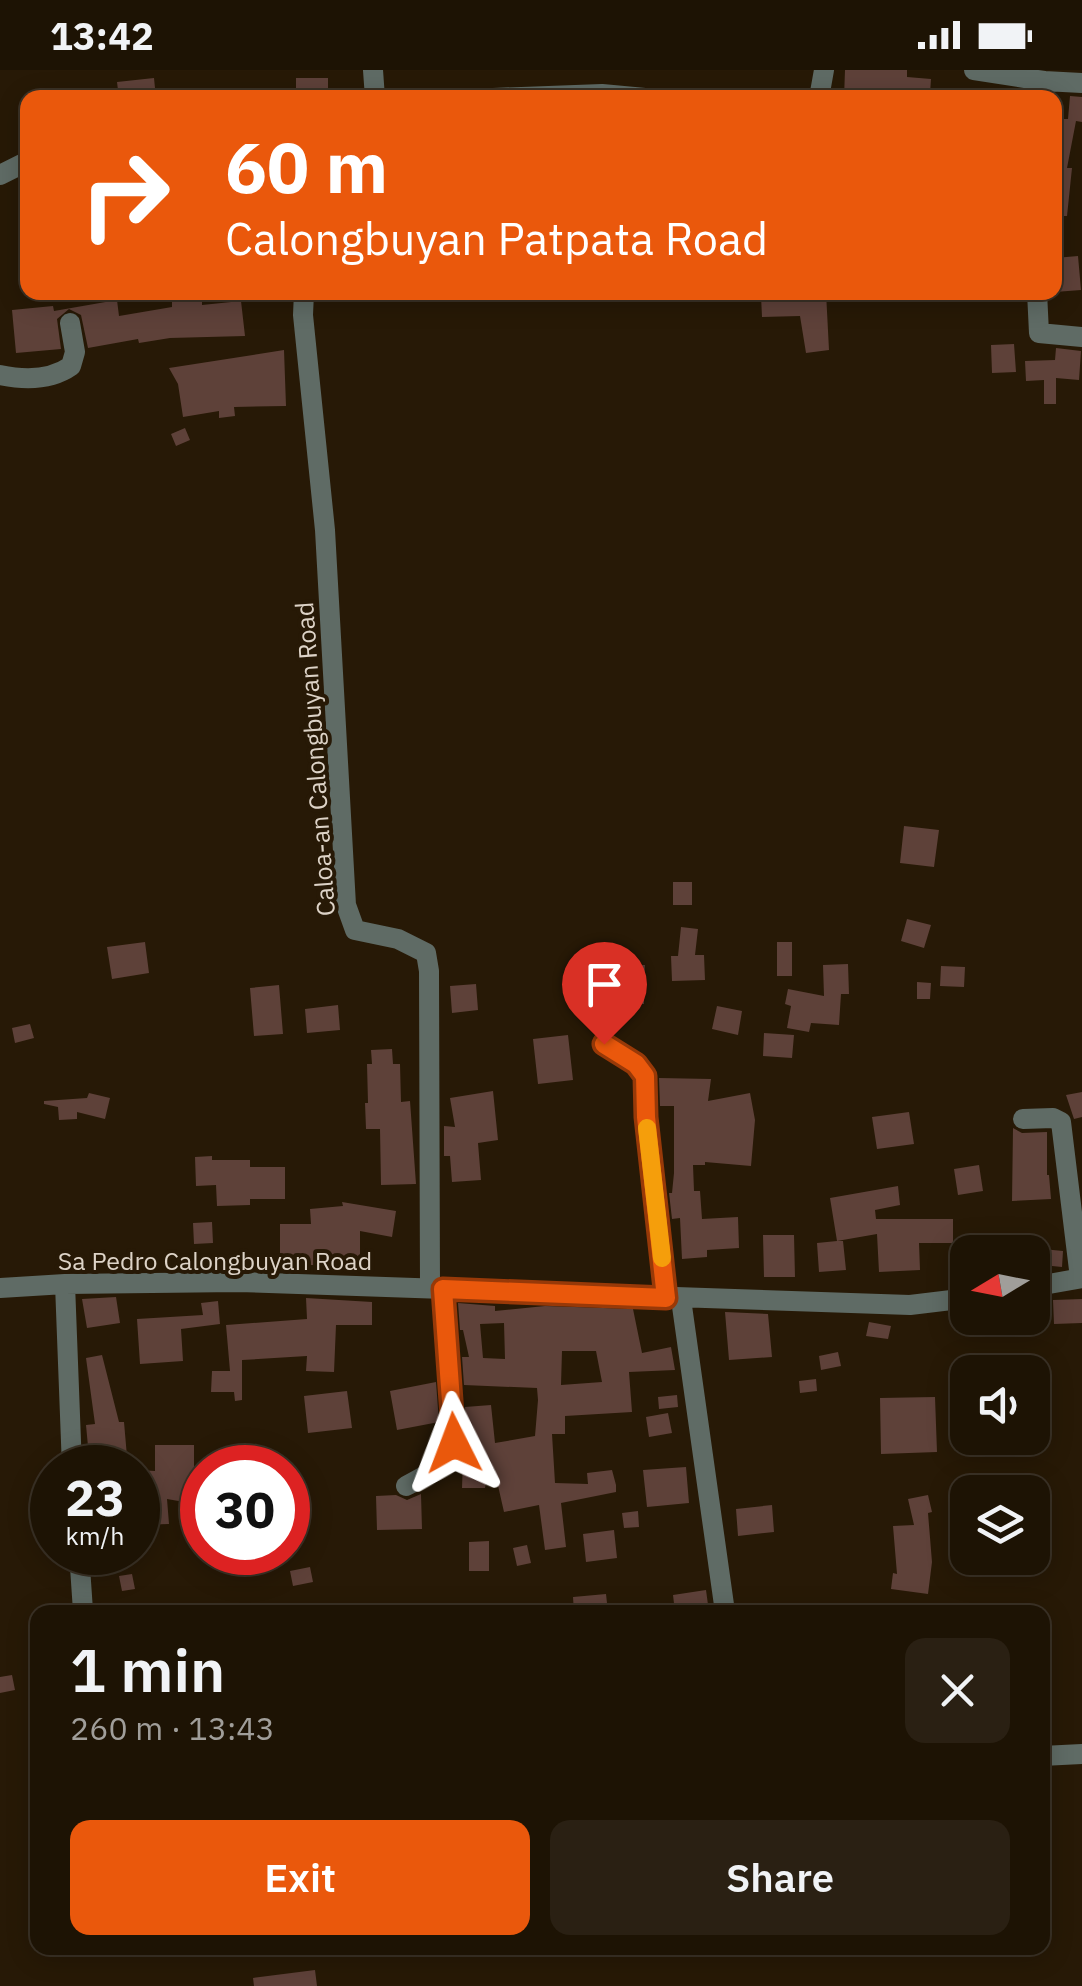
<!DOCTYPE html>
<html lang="en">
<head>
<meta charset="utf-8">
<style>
	body { margin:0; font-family:"IBM Plex Sans",sans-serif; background:#2a2013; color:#f1f3f6; height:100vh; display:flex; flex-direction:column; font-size:38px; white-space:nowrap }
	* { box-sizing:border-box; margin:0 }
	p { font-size:32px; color:#a09e9a }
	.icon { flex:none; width:55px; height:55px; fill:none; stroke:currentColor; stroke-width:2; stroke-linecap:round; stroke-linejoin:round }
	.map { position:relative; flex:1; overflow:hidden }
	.side { position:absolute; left:30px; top:1535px; width:1020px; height:350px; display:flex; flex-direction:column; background:#1d1304; border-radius:20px; box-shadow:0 5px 25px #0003,0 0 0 2px #3b3226 }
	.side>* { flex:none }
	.hud { position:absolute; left:20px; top:20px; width:1042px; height:210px; border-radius:20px; box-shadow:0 5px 25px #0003,0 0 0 2px #3b3226; background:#ea580c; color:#fff; overflow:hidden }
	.needle { width:65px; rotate:260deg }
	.fabs { position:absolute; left:950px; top:1165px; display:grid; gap:20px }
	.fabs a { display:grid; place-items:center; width:100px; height:100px; border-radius:20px; background:#1d1304; box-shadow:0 5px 25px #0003,0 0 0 2px #3b3226; font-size:50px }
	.speed { position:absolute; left:30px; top:1375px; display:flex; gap:20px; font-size:50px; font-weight:700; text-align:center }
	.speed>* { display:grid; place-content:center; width:130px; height:130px; border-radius:50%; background:#1d1304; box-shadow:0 5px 25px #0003,0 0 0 2px #3b3226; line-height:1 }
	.speed small { font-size:25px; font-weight:400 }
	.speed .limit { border:15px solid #d22; background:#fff; color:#111 }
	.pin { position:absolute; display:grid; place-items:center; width:85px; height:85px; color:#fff; margin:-102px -42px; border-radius:50% 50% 50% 0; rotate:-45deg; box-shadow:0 0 10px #0007 }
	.pin .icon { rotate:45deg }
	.me { position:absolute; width:110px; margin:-55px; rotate:357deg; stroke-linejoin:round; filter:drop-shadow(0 0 8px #0008) }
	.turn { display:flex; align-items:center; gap:35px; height:210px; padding:0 40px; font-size:45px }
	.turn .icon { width:130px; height:130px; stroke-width:2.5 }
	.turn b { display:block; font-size:70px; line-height:85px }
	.round { display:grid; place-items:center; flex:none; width:105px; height:105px; border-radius:20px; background:#2a2013 }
	.head { display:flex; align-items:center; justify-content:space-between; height:170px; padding:0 40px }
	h1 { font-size:60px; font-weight:600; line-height:75px }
	.button { display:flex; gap:20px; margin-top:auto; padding:20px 40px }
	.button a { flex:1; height:115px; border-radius:20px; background:#ea580c; color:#fff; font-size:40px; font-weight:600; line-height:115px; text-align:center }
	.button a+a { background:#2a2013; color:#f1f3f6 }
	.status { display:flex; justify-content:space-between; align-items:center; height:70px; padding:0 50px; background:#1d1304; direction:ltr }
	.status svg { height:28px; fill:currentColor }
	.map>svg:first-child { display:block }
</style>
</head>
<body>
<div class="status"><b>13:42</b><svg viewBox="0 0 49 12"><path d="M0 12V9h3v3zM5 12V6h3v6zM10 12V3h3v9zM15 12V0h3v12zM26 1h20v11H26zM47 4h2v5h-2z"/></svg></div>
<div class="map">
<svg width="1082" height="1916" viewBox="0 0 1082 1916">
	<rect width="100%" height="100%" fill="#271906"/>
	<path fill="#5e4139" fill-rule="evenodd" d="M845,0h62v7l24,2 -1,15 -24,-2v6h-62z
		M154,8l2,20h-37l-2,-16z
		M296,8h32v20h-32z
		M1070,26l12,1v25l-6,-1 -9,47h5l-5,48h-12v-97h13z
		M1078,186l3,34 -26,2v-34z
		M172,222h30v13l39,-4 4,35 -75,2 -31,5 -1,-4 -50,9 -7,-33 -12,-6 -12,10 4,30 -45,4 -4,-43 41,-4 1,5 63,-11 2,16 53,-9z
		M798,222h28l3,58 -23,3 -6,-37 -38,1 -1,-21z
		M1014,274l2,28 -24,1 -1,-28z
		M1056,278l25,3 -2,29 -23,-2v26h-12v-24l-18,1 -1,-20 30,-1z
		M284,280l2,56 -52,1 1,9 -16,2v-7l-36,6 -5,-33 -9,-16z
		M185,358l5,12 -14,6 -5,-12z
		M904,756l35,4 -5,37 -34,-4z
		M673,812h19v23h-19z
		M907,849l24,6 -7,23 -23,-7z
		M681,857l17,2 -3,26h9l1,25 -33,1 -1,-25h7z
		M145,872l4,31 -37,6 -5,-32z
		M777,872h15v34h-15z
		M607,894l38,1 -1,17h-19v3l19,5v14l-38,-1z
		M848,894l1,30h-8l-2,31 -28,-2 -2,9 -22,-4 4,-22 -6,-2 3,-15 36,7 -1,-31z
		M941,896l24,1 -1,20 -24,-1z
		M917,912l14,1 -1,16h-13z
		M476,914l2,26 -26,3 -2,-27z
		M279,915l4,49 -29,2 -4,-48z
		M338,935l2,25 -33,3 -2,-24z
		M717,936l25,5 -4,24 -26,-6z
		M30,954l4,14 -19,5 -3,-15z
		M764,963l30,2 -2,23 -29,-2z
		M568,965l5,45 -35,4 -5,-45z
		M392,979l1,15h7l1,38 9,-1 6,83 -35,1 -1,-56h-14l-1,-26h3l-1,-39h5l-1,-14z
		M659,1008l52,1 -3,22 42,-8 5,27 -4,46 -46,-4v3h-12l1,26h6l2,28 36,-2 1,31 -32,2v7l-25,2 -2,-41 -8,1 -3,-26h3l2,-20v-67h-14z
		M493,1021l5,49 -20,3 3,37 -29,2 -2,-26h-6v-30l11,1 -5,-29z
		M1082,1022v25l-8,2 -8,-24z
		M89,1023l21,5 -5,21 -28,-7v7l-18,1 -1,-13 -14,-3v-3l43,-3z
		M909,1042l5,32 -37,5 -5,-32z
		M1013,1058l9,5 25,-1v43h2l2,24 -39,2z
		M212,1086v4h38v7h35v32h-35v6l-33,1 -1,-21 -20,1 -1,-29z
		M979,1095l4,26 -25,4 -4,-26z
		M898,1116l2,19 -25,5 1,9h77v24h-34l1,27 -41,2 -2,-38 -40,7h6l3,29 -27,2 -2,-29 20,-2 -7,-43z
		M342,1132l54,9 -4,26 -32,-6v34h-80v-41h31l-1,-15 33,-3z
		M212,1152l1,21 -19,1 -1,-21z
		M763,1165h31l1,42h-31z
		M964,1165h20v17h-20z
		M1032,1178l31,3 -1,16 -30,-3z
		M116,1227l4,26 -33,5 -5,-29z
		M306,1228l66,4v23h-36l-2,47 -28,-1 1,-15 -65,4v40l-7,1 -1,-9h-23l1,-21h18l-4,-46 81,-6z
		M1082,1229v24l-28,1 -1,-24z
		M218,1231l2,23 -39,5 2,32 -43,3 -3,-45 66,-4 -2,-12z
		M458,1233l37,3v5l50,-5 88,3 9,44 29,-6 4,23 -46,2 3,40 -67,4v18h-13l3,49 33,1 -1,-11 25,-3 4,15v7l-55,11 5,44 -21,3 -6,-45 -35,7 -10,-44h-5l-4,20h-23l1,-30 5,-16 -3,-35 26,-2 4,38 40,-7 3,-36 -1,-12 -73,-3 -2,-28h7l-6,-27h-3zM504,1253l1,36 -22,-1 -3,-34zM562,1281h34l6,31 -41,3z
		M725,1242l43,2 4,43 -43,3z
		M869,1252l22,4 -3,13 -22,-3z
		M838,1282l3,14 -20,4 -2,-14z
		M102,1285l17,67h5l4,46h-31l-1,-12 -7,1 -3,-32 9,-1 -9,-66z
		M816,1309l1,12 -17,2 -1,-12z
		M436,1312l3,40 -42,8 -7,-39z
		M347,1321l5,37 -44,5 -4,-37z
		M677,1325l1,12 -19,2 -1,-12z
		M935,1327l2,55 -56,2 -1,-56z
		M668,1343l4,20 -23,4 -3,-20z
		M155,1375h39v40l-4,18 -23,-4 2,25 -30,1 -1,-55 17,1z
		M686,1397l3,36 -42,4 -4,-37z
		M421,1424l1,35 -45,1 -1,-34 20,-1 11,5z
		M928,1425l4,17 -4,1 4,49 -4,32 -37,-5 2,-16 4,1 -4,-48 21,-1 -6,-26z
		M772,1435l2,27 -36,4 -2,-27z
		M638,1441l1,16 -15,1 -2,-15z
		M614,1460l3,28 -31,4 -3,-28z
		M489,1471v30h-20v-29z
		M527,1475l4,18 -14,3 -4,-18z
		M310,1497l3,15 -20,4 -3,-15z
		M132,1504l3,15 -13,2 -3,-15z
		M706,1520l3,22h-34l-2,-17z
		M606,1524l2,18h-34l-1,-15z
		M12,1605l3,15 -15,3v-16z
		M315,1900l2,16h-63l-1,-8z"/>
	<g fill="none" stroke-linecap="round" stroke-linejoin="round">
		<path stroke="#5f6b65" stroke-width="20" d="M373,0l2,28
			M974,0l70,11 -1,17
			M1044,11l38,2
			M493,28l109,-4 43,4
			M819,28l5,-28
			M0,105l28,-14
			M304,222l-1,23 22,215 21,375 9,25 43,9 28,14 3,18 1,317
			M1037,222l2,41 43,4
			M0,305c24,5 51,5 71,-9l4,-14 -5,-29
			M604,974l32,20 9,12 1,41 21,181
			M1023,1049l30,-1 8,4 19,156
			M65,1214l7,184
			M1032,1217l50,-9
			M0,1218l65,-4 173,-2 672,23 58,-7
			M681,1229l44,313
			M406,1416c20,-11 41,-20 48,-43l-11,-154
			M79,1482l4,59
			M1042,1686l40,-2"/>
	</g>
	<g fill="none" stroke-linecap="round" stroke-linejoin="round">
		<defs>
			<path id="route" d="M454,1373l-11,-154 223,9 -20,-181 -1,-41 -9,-12 -32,-20"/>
		</defs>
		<use href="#route" stroke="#983908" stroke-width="25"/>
		<use href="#route" stroke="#ea580c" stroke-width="18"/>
		<path stroke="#f59e0b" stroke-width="18" d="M647,1058l15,130"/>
	</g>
	<g text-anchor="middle" stroke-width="8" stroke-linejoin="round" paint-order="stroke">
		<g font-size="25" fill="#ddd3c7" stroke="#271906">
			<text transform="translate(315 689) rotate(-94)" y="9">Caloa-an Calongbuyan Road</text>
			<text x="215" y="1200">Sa Pedro Calongbuyan Road</text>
		</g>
	</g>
</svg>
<div class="fabs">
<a><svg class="needle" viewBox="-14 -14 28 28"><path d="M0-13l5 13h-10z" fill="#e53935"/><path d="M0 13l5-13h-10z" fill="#a09e9a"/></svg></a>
<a><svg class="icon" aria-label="sound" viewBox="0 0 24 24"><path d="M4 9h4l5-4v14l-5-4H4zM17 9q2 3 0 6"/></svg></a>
<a><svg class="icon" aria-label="layers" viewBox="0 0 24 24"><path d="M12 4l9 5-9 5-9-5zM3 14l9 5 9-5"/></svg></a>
</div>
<div class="speed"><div>23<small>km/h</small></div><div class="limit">30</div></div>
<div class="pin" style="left:604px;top:974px;background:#d93025"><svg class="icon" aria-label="arrive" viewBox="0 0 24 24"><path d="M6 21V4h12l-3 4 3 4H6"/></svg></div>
<svg class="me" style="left:454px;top:1373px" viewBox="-20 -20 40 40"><path d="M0-17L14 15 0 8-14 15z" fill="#ea580c" stroke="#fff" stroke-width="4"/></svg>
<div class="hud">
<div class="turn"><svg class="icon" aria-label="right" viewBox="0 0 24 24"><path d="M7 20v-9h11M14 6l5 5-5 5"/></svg><div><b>60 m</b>Calongbuyan Patpata Road</div></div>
</div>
<section class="side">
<div class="head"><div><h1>1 min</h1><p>260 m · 13:43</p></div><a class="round"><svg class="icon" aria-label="close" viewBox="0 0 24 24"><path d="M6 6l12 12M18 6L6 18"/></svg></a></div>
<div class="button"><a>Exit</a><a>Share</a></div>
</section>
</div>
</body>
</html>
